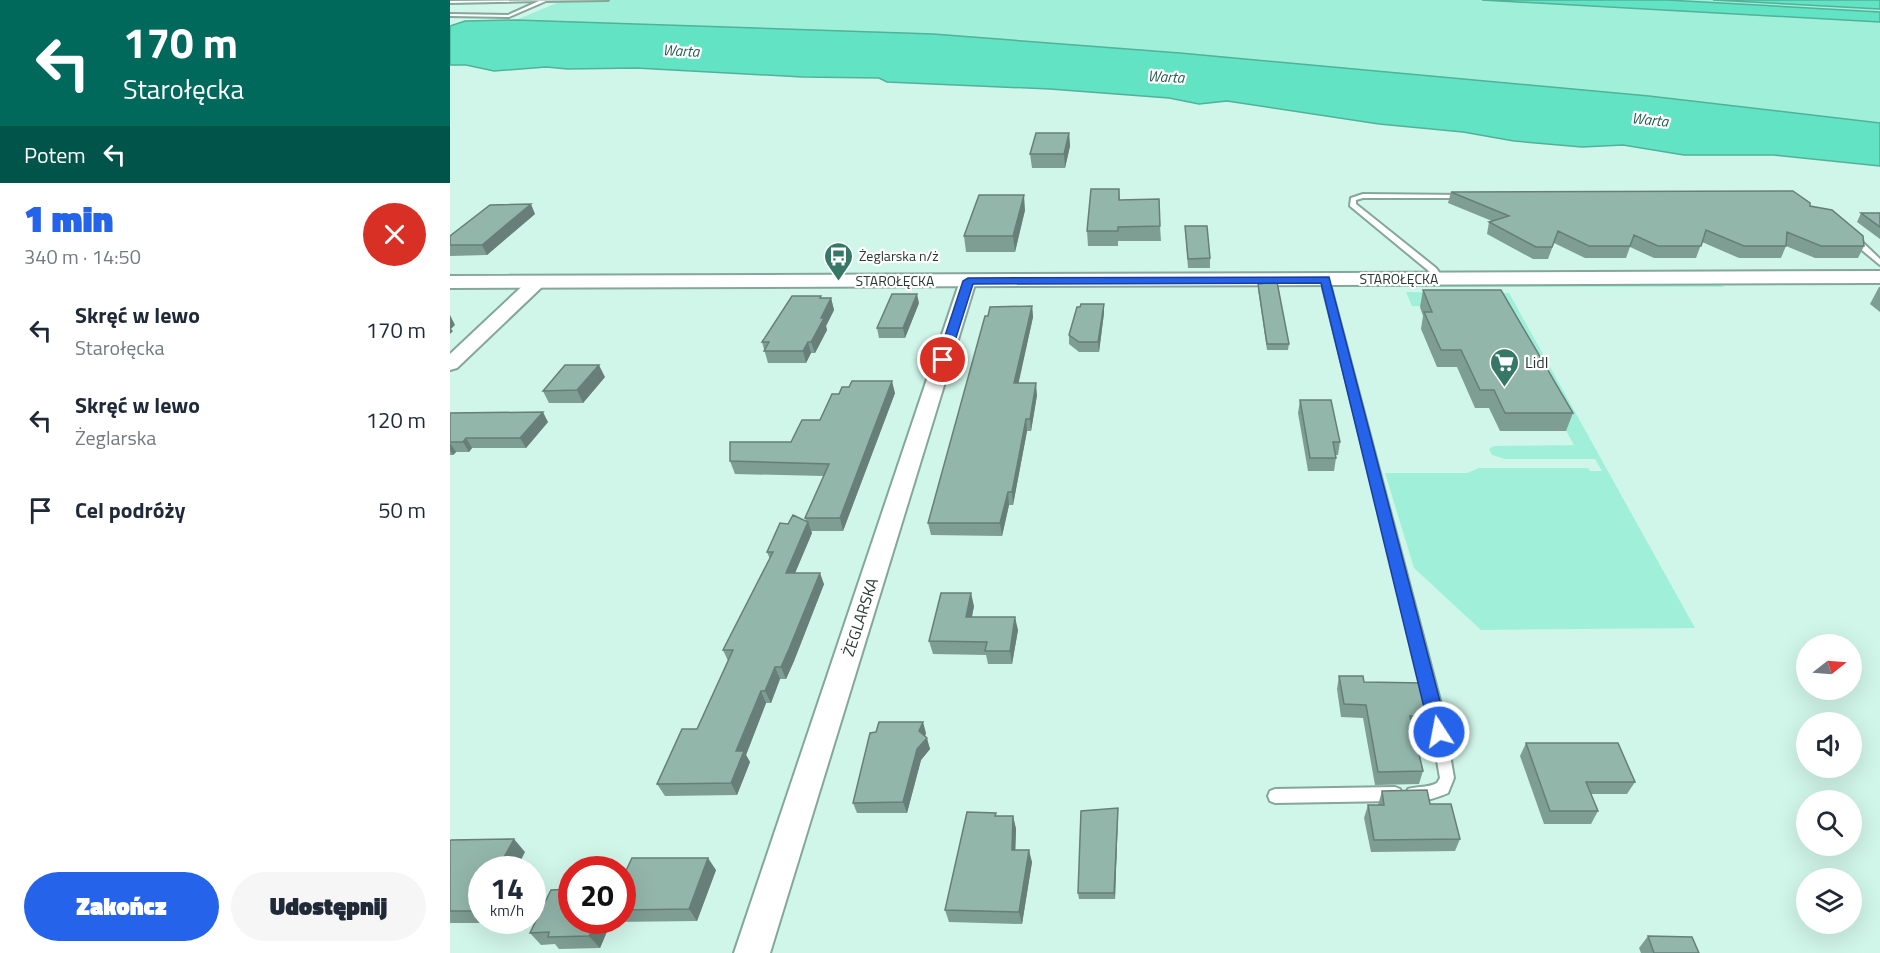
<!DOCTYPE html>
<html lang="pl">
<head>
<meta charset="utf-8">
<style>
	body { margin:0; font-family:"Titillium Web",sans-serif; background:#f6f6f7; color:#1f2937; height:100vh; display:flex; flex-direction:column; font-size:22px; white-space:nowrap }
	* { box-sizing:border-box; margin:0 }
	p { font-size:20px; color:#747a83 }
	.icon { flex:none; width:33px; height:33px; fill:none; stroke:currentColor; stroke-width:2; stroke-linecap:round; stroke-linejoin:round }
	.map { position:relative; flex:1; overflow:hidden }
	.panel { display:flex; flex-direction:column; background:#fff; width:450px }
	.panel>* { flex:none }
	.guide { background:#00695c; color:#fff; overflow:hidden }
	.needle { width:39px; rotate:73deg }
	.tools { position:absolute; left:1346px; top:634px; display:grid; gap:12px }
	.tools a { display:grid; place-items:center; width:66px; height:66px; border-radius:50%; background:#fff; box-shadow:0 6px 24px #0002; font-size:30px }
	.speed { position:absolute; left:18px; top:856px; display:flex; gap:12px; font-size:30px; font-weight:700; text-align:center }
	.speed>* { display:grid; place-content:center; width:78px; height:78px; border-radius:50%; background:#fff; box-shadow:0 6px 24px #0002; line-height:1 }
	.speed small { font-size:15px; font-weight:400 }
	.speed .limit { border:9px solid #d22; background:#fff; color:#111 }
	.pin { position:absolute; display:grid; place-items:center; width:51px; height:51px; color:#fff; margin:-26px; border:3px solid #fff; border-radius:50%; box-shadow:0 2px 6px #0007 }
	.me { position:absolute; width:66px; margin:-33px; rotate:349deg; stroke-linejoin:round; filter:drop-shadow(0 0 4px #0008) }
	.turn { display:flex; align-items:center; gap:21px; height:126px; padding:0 24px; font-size:27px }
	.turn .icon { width:78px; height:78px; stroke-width:2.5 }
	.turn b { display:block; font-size:42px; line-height:51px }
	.then { display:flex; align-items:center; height:57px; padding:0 24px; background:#0003; gap:12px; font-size:22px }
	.round { display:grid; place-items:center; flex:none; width:63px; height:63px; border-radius:32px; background:#f6f6f7 }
	.overview { display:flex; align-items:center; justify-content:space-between; height:102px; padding:0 24px }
	h1 { font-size:36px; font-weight:800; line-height:45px; color:#2563eb }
	.action { display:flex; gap:12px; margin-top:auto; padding:12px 24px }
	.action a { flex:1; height:69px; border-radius:36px; background:#2563eb; color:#fff; font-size:24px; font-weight:800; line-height:69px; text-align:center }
	.action a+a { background:#f6f6f7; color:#1f2937 }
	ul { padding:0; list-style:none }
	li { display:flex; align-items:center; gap:18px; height:90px; padding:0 24px }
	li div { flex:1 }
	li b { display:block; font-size:22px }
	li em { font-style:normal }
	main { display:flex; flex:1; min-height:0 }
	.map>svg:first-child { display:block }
</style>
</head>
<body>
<main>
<section class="panel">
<div class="guide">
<div class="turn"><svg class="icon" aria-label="left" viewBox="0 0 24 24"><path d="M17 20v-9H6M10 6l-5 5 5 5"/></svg><div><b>170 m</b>Starołęcka</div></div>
<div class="then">Potem<svg class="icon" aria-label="left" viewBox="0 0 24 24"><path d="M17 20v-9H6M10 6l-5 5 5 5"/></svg></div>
</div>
<div class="overview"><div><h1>1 min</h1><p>340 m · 14:50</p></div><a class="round" style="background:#d93025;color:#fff"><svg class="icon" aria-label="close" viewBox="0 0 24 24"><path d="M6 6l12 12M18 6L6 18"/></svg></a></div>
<ul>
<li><svg class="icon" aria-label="left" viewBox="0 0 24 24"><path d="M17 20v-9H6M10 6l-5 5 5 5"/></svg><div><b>Skręć w lewo</b><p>Starołęcka</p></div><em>170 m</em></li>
<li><svg class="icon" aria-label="left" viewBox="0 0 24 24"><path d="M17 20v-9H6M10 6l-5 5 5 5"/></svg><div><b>Skręć w lewo</b><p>Żeglarska</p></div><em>120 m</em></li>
<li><svg class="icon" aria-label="arrive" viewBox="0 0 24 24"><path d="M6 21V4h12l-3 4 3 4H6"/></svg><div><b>Cel podróży</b></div><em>50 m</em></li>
</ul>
<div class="action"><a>Zakończ</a><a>Udostępnij</a></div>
</section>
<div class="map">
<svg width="1430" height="953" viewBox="0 0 1430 953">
	<rect width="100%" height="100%" fill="#d0f5e9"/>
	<path fill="#a0f0d9" d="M114,0h918l398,22v101l-231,-27 -469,-43 -247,-19 -417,-14z
		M1217,0h46l167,9v3z
		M1266,283l9,4h-373v-2z
		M956,292l103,1 186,335 -214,2 -67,-62 -29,-95h82l12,-5h109l2,3h12l-7,-12h-90l-13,-4 -3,-6 5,-3 80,-1 -77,-138 -85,-1z"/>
	<path fill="#62e4c4" stroke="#51b199" stroke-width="1.5" d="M1032,0h185l213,12v10z
		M1263,0h167v9z
		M66,20l417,14 247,19 469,43 231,27v43l-106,-11h-90l-61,-10 -41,2 -68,-6 -51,-9 -84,-8 -152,-23 -28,3 -30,-6 -119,-9 -163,-7 -8,-4 -76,-1 -167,-9 -68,1 -22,-2 -52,4 -28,-6h-16v-39l15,-5z"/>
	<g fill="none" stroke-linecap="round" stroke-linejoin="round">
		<defs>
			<path id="service" d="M158,0l-62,1 -37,16 -59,-1v-2l58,1 31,-14 -89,2v-2z
				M913,194l101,1v2l-2,1h-99l-7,2v4l80,64 8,11 -1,2h-6l-7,-9 -80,-66 1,-8z
				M1401,237h6l23,22v6l-29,-24z
				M872,278h6l1,2 113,428 12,70 -6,15c-12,5 -27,11 -40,6l-2,-5 2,-5c10,-3 20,-1 29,-6l3,-5 -12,-70 -107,-428z
				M945,787l5,2 2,5 -2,5 -5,2 -120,2 -5,-2 -2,-5 2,-5 5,-2z"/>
			<path id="minor" d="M518,276l8,5 -206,672h-36l226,-672z
				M87,277l8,5 -2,4 -86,82 -7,2v-16l81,-76z"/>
			<path id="tertiary" d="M1430,271v12l-1430,5v-12z"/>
		</defs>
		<use href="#service" stroke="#84a69b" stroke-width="4"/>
		<use href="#minor" stroke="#84a69b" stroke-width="4"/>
		<use href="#tertiary" stroke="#84a69b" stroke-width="4"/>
		<use href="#service" fill="#fff" fill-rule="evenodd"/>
		<use href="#minor" fill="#fff" fill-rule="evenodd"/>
		<use href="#tertiary" fill="#fff" fill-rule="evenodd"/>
	</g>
	<path fill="#7e9d93" d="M619,133l1,13 -5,22h-33l-2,-14z
		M669,189l1,11 40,26 1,15h-43v5h-30l-1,-15z
		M1001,192l359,14 54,40 -6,12h-43l-29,-12 -5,12h-42l-37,-16 -6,16h-42l-24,-11 -4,11h-41l-31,-15 -6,16h-15l-46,-25 2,-12 3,-1 -44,-18z
		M575,210l-10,42h-49l-2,-16z
		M1411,213h19v26l-23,-17z
		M85,214l-48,41 -37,1v-20z
		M735,226l25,32v10h-22z
		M808,284l31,60 -1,6h-21l-9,-61z
		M1429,287h1v25l-10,-8z
		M973,290l150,123 -7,18h-66l-11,-23h-14l-18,-41h-20l-16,-38 2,-13 -3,-9z
		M372,298h9l3,12 -8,16 1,4 -12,23h-4l-5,10h-38l-6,-21z
		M469,303l-14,35h-26l-2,-10z
		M654,304v9l-5,39h-20l-10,-8v-9z
		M582,306l1,11 -15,66 19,12 -6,36h-4l-14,74h-4l-7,31 -71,-1 -3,-12 60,-207z
		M155,377l-22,26h-34l-6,-12z
		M445,393l-52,138h-32l1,2 -17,40 29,11 -30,77 -8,18h-6l-9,24h-5l-20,52 4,7 -13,33 -72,1 -8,-12 40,-55 31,-68 -5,-11 47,-91 -3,-7 21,-28 18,-3 -1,-3 19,-42 -89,-2 -5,-13 61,-19 29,-22z
		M850,400l40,42 -2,13h-3l1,3 -2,13h-26l-10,-58z
		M0,413l98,9 -22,26h-54l-3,4h-13l-3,3h-3z
		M524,606l-2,11 46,13 -6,34h-24l-2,-9 -53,-1 -4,-13z
		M889,676l25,6 68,34 -4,13h-15l10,42 -4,13 -44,1 -12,-67 -22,-1 -4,-28z
		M426,732l50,1 -1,3 5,13 -9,11 -14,53h-50l-4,-10z
		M1076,743l109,39 -8,12h-36l7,17 -7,13h-47l-24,-68z
		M932,791l48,13 30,35 -5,12 -84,1 -7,-34 4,-13h10z
		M668,808l-3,91h-36l-1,-6z
		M546,813v3h17l3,13 -1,21 17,12 -10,62 -73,-2 -4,-12z
		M0,841l75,11 -43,18v51h6l-1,2h-37z
		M266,870l-19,51 -86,1 -11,26 -41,1 -4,-5 -14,1 -11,-12 42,-12h50v-42z
		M1198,936l51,17h-58l-2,-5z"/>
	<path fill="#677f78" d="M619,133l1,13 -5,22 -1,-14z
		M574,195l1,15 -10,42 -2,-16z
		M81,204l4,10 -48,41 -5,-10z
		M467,294l2,9 -14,35 -2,-10z
		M381,298l3,12 -8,16 1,4 -12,23 -4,-11 10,-24z
		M654,304v9l-5,39 -1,-10z
		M582,306l1,11 -17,78 -2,-12z
		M0,315l5,10 -4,4 2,2 -3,3z
		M358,342l3,11 -5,10 -3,-12z
		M149,365l6,12 -22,26 -6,-13z
		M442,381l3,12 -52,138 -3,-13z
		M586,383l1,12 -6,36 -1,-12z
		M93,412l5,10 -22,26 -6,-10z
		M576,419l1,12 -14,74 -1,-13z
		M16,438l6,10 -3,4 -6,-10z
		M0,443l6,9 -3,3 -3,-5z
		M558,492l1,13 -7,31 -2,-13z
		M358,522l4,11 -22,52 -4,-12z
		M370,573l4,11 -30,77 -8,18 -5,-12z
		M521,593l3,13 -5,24 -3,-13z
		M565,617l3,13 -6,34 -2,-13z
		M325,667l5,12 -9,24 -6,-12z
		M311,691l5,12 -20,52 4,7 -13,33 -6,-12 5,-32z
		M473,722l3,11 -3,9 -4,-11z
		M477,738l3,11 -9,11 -14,53 -4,-11 14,-53z
		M668,808v7l-3,84 -1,-6z
		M563,816l3,13 -1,33 -3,-12z
		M64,839l11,13 -9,18h-19z
		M579,850l3,12 -10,62 -3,-12z
		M258,858l8,12 -19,51 -8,-12z
		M32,899v19l-7,-7z
		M146,921h14l1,1 -11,26 -11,-12z"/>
	<path fill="#93b6ab" stroke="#677f78" stroke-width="1.5" d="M586,133h33l-5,21h-34z
		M641,189h28v11l40,-1 1,27 -42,1v4h-31z
		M1343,191l17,12v3l22,4 31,26 1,10h-43l-34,-14 -1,14h-42l-38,-16 -5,16h-43l-24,-11 -4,11h-41l-31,-15 -6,16h-16l-47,-25 20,-6 -58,-24z
		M529,195h45l-11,41h-49z
		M81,204l-49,41h-32v-9l40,-31z
		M1411,213h19v14z
		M735,226h22l3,32 -22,1z
		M827,282l12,62h-22l-9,-60z
		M973,290h78l72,123h-68l-11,-23h-14l-19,-40h-20l-17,-38h8z
		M442,294h25l-14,34h-26z
		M342,296h29l-1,2h11l-10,20h3l-13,24h-3l-5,9h-39l5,-9h-7z
		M631,304h23l-6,38h-19l-10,-7 8,-28h3z
		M582,306l-18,77h22l-6,36h-4l-14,73h-4l-8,31h-72l57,-207h3l2,-9z
		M115,365h34l-22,25 -34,1z
		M402,381h40l-52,137h-35l24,-54 -99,-3v-19h61l11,-22h18l12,-26h7l3,-7h7z
		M850,400h31l9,42h-7l3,16h-26z
		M93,412l-23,26h-54l-3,4h-13v-29z
		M343,515l15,7 -22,51h34l-31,76 -8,18h-6l-10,24h-4l-25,60h8l-13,32 -74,1 25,-55h15l36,-79h-10l50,-98h-6l13,-29 8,1z
		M491,593h30l-5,24h49l-5,34h-25l2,-9 -58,-1z
		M889,676h24l1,6 60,1 8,33h-22l13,55 -45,1 -12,-67 -22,-1z
		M429,722h44l-4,9 8,7 -10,11 -14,53 -50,1 17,-70 6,-1z
		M1076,743h92l17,39h-49l12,29h-48z
		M977,790l3,14h21l9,35 -86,1 -6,-35h16l-2,-14z
		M668,808l-4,85h-36l3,-82z
		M517,812l29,1 -1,3h18l-1,34h17l-10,62 -74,-2z
		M64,839l-17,31h-15v29l-7,12h-25v-70l1,-1z
		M182,858h76l-19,51 -67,1v-31z
		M122,889v32h24l-7,15 -41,1 1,-5 -19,1 21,-43z
		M1198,936l44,1 7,16h-45z"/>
	<path fill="#2563eb" stroke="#184099" stroke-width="1.5" d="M879,277l119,455 -3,5 -6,2 -7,-2 -2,-5 -109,-449 -348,1 -24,76 -6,3 -6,-3 26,-79 5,-3z"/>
	<defs>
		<symbol id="bus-pin" viewBox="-11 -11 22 30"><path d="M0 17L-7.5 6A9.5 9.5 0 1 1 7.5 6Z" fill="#377766" stroke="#fff"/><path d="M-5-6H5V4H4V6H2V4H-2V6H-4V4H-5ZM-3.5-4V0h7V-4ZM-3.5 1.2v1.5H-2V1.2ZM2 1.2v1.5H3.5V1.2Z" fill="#fff"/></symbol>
		<symbol id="supermarket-pin" viewBox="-11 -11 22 30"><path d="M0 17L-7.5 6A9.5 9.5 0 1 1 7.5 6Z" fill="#377766" stroke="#fff"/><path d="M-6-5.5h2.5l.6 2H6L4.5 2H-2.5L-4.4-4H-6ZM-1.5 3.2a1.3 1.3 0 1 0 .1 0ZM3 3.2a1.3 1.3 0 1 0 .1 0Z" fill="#fff"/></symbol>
	</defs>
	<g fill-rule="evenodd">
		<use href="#bus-pin" x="372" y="240" width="33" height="45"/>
		<use href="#supermarket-pin" x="1038" y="346" width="33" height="45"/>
	</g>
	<g text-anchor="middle" stroke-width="4.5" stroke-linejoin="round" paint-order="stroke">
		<g font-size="14" fill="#2a3934" stroke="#fff" text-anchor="start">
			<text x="409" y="261">Żeglarska n/ż</text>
		</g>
		<g font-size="14" fill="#2a3934" stroke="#fff">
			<text x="949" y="284">STAROŁĘCKA</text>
			<text x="445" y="286">STAROŁĘCKA</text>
		</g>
		<g font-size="15" font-style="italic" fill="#255b4d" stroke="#fff">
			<text transform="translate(231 51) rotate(3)" y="5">Warta</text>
			<text transform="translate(716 77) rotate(3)" y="5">Warta</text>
			<text transform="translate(1200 120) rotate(6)" y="5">Warta</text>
		</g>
		<g font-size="16" fill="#2a3934" stroke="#fff" text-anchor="start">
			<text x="1075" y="368">Lidl</text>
		</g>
		<g font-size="16" fill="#2a3934" stroke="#fff">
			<text transform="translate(410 617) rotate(-72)" y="6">ŻEGLARSKA</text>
		</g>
	</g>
</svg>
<div class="tools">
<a><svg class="needle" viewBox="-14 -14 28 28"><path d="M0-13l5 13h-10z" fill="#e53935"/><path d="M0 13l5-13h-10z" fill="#747a83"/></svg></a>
<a><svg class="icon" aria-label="sound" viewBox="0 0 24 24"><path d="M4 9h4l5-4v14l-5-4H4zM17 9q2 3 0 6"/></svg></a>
<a><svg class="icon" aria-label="search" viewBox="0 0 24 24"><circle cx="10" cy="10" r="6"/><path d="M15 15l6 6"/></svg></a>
<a><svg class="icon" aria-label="layers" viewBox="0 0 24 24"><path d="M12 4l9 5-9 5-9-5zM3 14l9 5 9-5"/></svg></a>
</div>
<div class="speed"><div>14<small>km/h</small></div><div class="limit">20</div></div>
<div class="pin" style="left:493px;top:360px;background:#d93025"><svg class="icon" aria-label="arrive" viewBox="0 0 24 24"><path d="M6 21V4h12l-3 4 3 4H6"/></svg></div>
<svg class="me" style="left:989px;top:732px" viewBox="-20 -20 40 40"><circle r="17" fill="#2563eb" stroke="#fff" stroke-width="3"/><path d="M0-11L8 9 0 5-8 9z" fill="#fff"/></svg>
</div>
</main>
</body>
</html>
